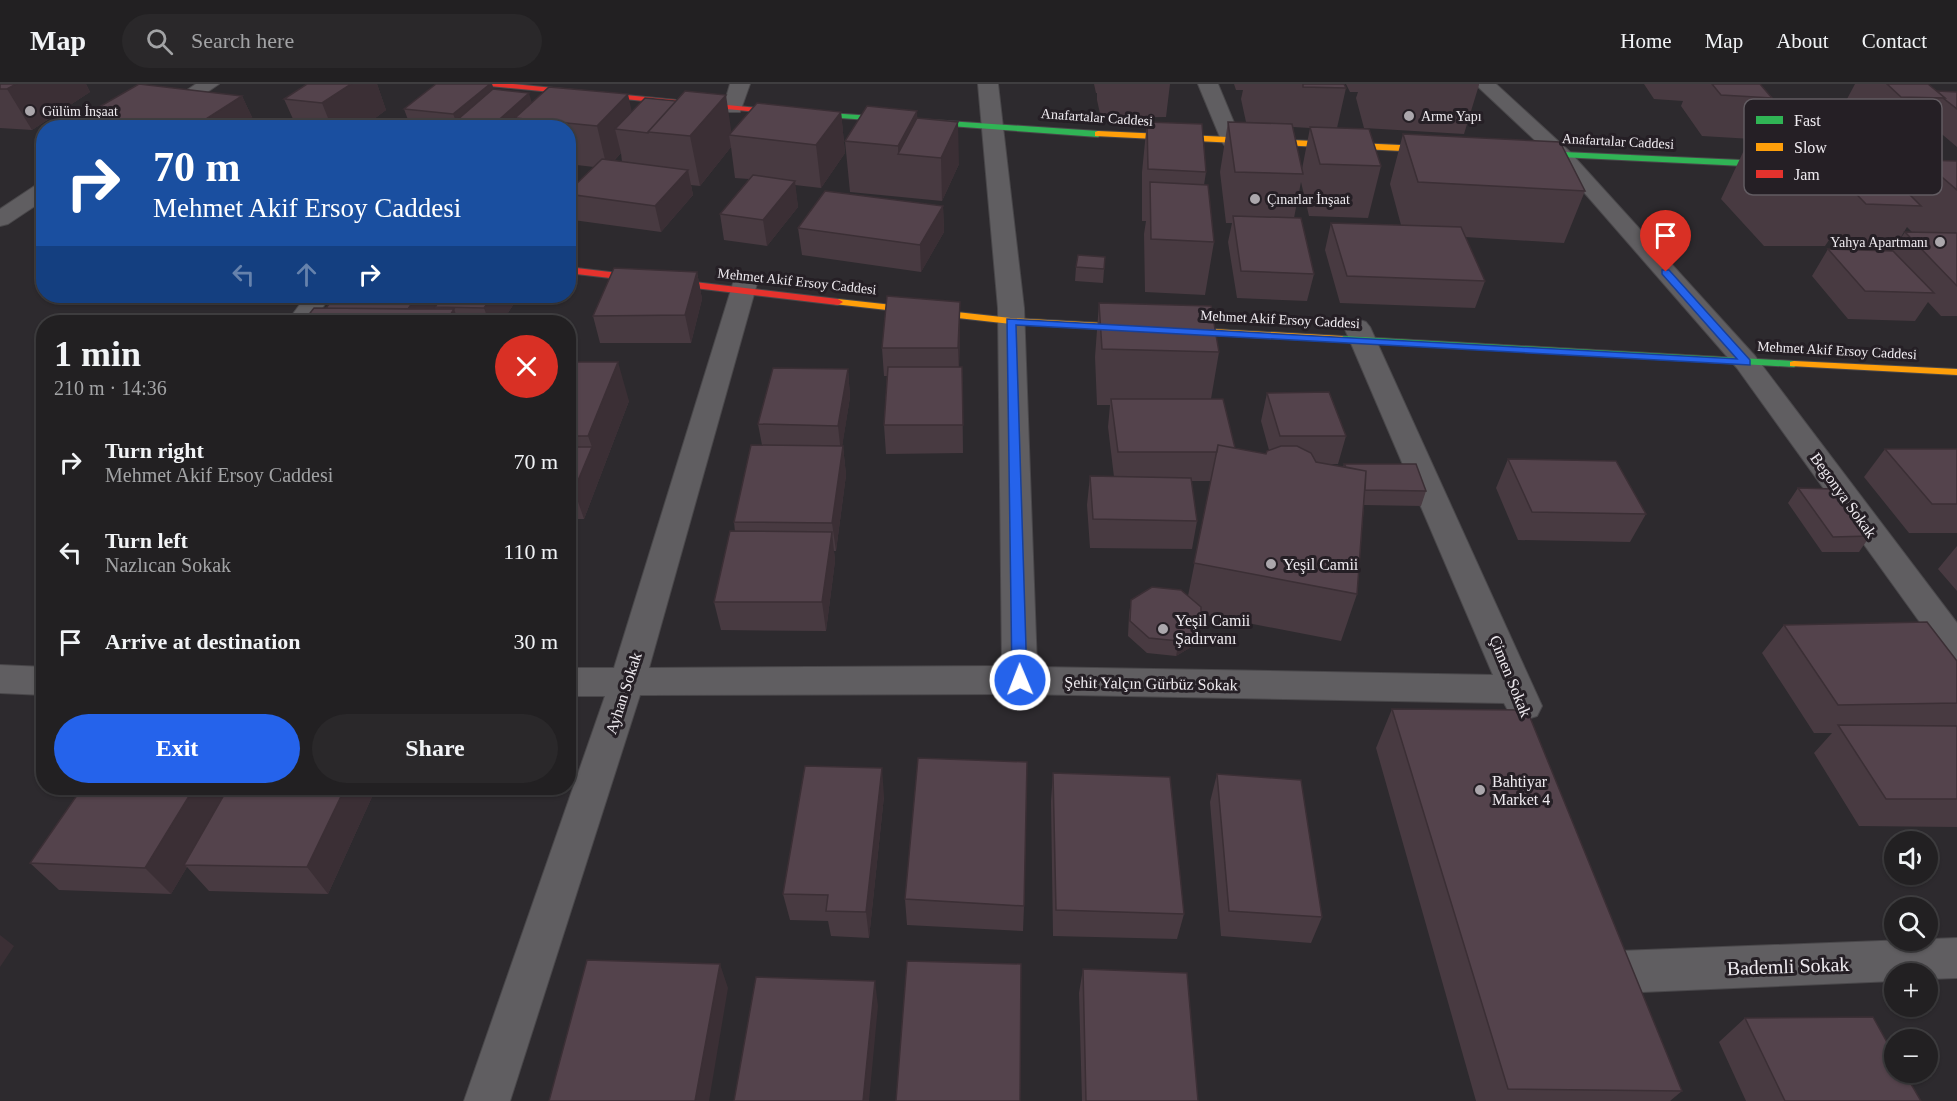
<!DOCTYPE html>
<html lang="en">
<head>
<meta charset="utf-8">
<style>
	body { margin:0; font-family:"Times New Roman",serif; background:#2a282a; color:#f1f3f6; height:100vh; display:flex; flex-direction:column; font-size:22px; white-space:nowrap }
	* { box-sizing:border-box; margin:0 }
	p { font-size:20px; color:#a2a3a5 }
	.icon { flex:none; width:33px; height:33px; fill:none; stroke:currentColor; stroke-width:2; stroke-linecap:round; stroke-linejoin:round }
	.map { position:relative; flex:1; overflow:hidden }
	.panel { position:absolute; left:36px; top:231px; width:540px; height:480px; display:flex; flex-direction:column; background:#222022; border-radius:24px; box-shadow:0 2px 4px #0004,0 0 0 2px #3f3e40 }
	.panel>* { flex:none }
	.banner { position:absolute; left:36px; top:36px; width:540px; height:183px; border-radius:24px; box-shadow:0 2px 4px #0004,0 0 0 2px #3f3e40; background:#1a4fa0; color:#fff; overflow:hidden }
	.tools { position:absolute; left:1884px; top:747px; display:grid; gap:12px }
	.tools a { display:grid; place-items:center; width:54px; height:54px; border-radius:50%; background:#222022; box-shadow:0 2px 4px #0004,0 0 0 2px #3f3e40; font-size:30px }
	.pin { position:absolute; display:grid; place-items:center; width:51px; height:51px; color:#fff; margin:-62px -26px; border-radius:50% 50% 50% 0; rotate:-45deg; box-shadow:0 0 6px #0007 }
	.pin .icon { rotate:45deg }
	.me { position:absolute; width:66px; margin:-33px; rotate:359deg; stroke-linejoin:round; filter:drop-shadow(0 0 4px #0008) }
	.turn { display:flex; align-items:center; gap:21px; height:126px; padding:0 18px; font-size:27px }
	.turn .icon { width:78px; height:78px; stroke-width:2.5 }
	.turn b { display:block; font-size:42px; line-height:51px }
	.lanes { display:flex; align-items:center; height:57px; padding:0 18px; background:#0003; justify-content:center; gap:30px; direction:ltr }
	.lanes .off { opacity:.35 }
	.round { display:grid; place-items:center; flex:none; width:63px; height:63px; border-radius:32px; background:#2a282a }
	.head { display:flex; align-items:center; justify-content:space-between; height:102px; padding:0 18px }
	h1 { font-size:36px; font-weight:700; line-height:45px }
	.button { display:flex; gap:12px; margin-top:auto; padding:12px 18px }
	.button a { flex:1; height:69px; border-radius:36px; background:#2563eb; color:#fff; font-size:24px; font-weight:700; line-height:69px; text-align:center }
	.button a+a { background:#2a282a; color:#f1f3f6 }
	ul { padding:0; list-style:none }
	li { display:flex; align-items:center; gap:18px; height:90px; padding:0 18px }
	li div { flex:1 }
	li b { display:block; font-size:22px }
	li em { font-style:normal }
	header { display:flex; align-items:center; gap:36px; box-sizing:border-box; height:84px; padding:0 30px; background:#222022; border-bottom:2px solid #3f3e40 }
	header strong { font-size:28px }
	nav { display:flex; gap:33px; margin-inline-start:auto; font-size:21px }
	.search { width:420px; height:54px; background:#2a282a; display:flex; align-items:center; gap:15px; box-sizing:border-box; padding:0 21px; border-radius:33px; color:#a2a3a5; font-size:22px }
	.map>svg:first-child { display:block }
</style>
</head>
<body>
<header>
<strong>Map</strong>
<div class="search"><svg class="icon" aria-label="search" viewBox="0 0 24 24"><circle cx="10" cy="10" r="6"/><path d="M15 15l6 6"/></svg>Search here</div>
<nav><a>Home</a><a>Map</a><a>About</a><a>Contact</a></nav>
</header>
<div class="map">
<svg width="1957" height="1017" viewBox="0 0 1957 1017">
	<rect width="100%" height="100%" fill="#2d2a2e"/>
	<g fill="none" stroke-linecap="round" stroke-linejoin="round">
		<defs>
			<path id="street" d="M196,0h23l-64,44h-24z
				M730,0h20l-10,28h-14l-3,-4z
				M978,0h20l26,224 13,359 456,8 -149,-348 4,-5 9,-3 9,3 4,5 172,379 -5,10 -13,4 -13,-4 -7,-13 -484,-9 -380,1 -130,406h-46l141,-405h-37v-28h46l120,-388 3,-5 9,-2 9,2 3,5 -109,388 353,-2 -4,-358z
				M1198,0h20l24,58 -3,4 -7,2 -7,-2 -3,-4z
				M1475,0h21l73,67 186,205 202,267v38l-12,-4 -208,-289 -182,-209z
				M44,100v16l-36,24 -8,2v-17l36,-24z
				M306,212h25l-19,26h-25z
				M0,581l44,2v28l-44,-2z
				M1957,854v40l-29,1v-5h-34v7l-275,12 -15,-6 -7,-15 7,-15 15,-6z"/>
			<path id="fast" d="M755,24l343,23 4,3 -4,3 -340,-25h-3z
				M1521,66l263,12 4,3 -4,3 -266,-13v-4z
				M1342,252l452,25 5,3 -5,3 -456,-26 -1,-2z"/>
			<path id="slow" d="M1098,47l345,16 4,3 -4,3 -348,-17v-4z
				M1839,80l118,5v6l-121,-6v-4z
				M838,215l173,19 331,18 5,3 -5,3 -331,-18 -177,-20v-4z
				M1794,277l163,8v6l-167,-9v-4z"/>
			<path id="jam" d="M485,0h28l245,24 4,2 -4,2 -269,-26z
				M568,183l270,32 5,3 -5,3 -270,-32z"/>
		</defs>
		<use href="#street" stroke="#49474a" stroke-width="2"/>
		<use href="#fast" stroke="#49474a" stroke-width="2"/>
		<use href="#slow" stroke="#49474a" stroke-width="2"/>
		<use href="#jam" stroke="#49474a" stroke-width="2"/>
		<use href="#street" fill="#605e61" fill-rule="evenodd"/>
		<use href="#fast" fill="#30b455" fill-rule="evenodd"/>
		<use href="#slow" fill="#ff9f0a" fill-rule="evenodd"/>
		<use href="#jam" fill="#e5322d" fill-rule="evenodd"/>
	</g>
	<path fill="#483a41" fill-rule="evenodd" d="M0,0h86l4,8 -58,38 -32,-2z
		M307,0h70l9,26 -24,18h-65l-13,-29z
		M436,0h56l1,5 39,14 100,9 99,20 110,-20 4,41 -24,35 -26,-3 3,22 -31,39 -43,-6 -4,-26 29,-35 -14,-1 -4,-31 -31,39 -9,-1 2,10 -32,37 -88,-12 -5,-18v-10l26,-25 -26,-3v-36h-157l-7,-19zM621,69l1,9 -8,-1z
		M1094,0h76l-4,33 -65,1 -4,-18v-7h-1z
		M1234,0h110l2,4 -9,40 44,38 -13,52 -59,-2 -8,-34 -7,36 20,56 -7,27 -70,-3 -9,-56 4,-19h-6l-6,-51 8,-50h18l-5,-23 2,-9h-7zM1293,43l17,1 -8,41z
		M1346,0h133v1l-15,49 -100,-6 -8,-30 2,-6h-8z
		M1644,0h116l12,14 -20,41 -50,-3 -21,-30 2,-5 -29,-2z
		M1855,0h73l9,7 20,1v55l-27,-23 -14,23 -43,-1 -33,-34z
		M242,12l15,32h-172l-5,-10z
		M917,27v7l42,46 -17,37 -92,-9 -5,-51z
		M1147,38l59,50 -2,13 10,57 -9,53 -60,-3 -1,-58 2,-13h-4v-49z
		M1403,50l182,57 -21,52 -99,-6 20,44 -10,27 -135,-5 -15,-53 6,-27 70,2 -11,-41z
		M1745,64l82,20 1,-3 76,24 18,-29 35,1v155h-16l-13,-14 -13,19 -67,-2 -36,-43 16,-27 64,2 13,-19h7l-5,-5 -14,23 -53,-2 -9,-11 -6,9h-61l-43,-47z
		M943,122l1,26 -23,40 -119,-17 -4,-27z
		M1105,173l-2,26 -28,-2 1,-14z
		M697,188l5,27 -11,44h-91l-7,-27z
		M335,212h184l-17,26h-199l23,-14z
		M1099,219l120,49 -8,47 24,49 31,6 3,-4 -8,-29 6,-28 79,43 -8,28h-9l14,3 1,-3 82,27 -5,15 -57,-1 -7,89 -16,47 -140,-27 -3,29 -22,13 -29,-3 -19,-17 1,-21 2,-15 57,-4 23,-115h-20l6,40 -5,28 -102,-1 -3,-43 3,-29 24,1 -6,-50 2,-22h-13l-2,-48z
		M960,245l-1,38h3l1,86 -77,1 -2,-29 3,-49h-3l-2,-28z
		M568,278l61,39 -45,118h-16z
		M848,285l2,28 -8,49h1l3,29 -10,76h-2l1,10 -9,70 -105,-1 -7,-28 21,-70 -1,-10 28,-77 -4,-21z
		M1885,365h72v84h-48l-45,-56z
		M1508,375l138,55 -16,28 -112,-2 -22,-52z
		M1798,404l72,48 -11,16h-37l-34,-49z
		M1957,462v45l-19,-22z
		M1784,541l173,36v166l-98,-1 -45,-73 18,-20h-18l-52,-80z
		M1392,625l290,382 -12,10h-194l-100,-353z
		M1053,689l131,141 -7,25 -124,-3 -2,-135z
		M1217,690l105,143 -11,26 -90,-7 -11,-134z
		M82,704h294l-48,106 -119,-3 -22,-24 -16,27 -112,-4 -29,-27z
		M884,712l-15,142 -38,-2 -3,-15 -38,-1 -7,-26z
		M905,815l119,7 -1,25 -116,-6z
		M1083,885l115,132h-116l-3,-108z
		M1745,934l176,83h-175l-27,-59z"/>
	<path fill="#3b2f35" d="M16,0h70l4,8 -58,38 -25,-41z
		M351,0h26l9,26 -24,18h-30l-10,-25z
		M490,0h2l10,33 27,-24 8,27 -22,-2 2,10h-23l-1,-3 -37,-4 -3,-7z
		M628,10l8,37 -21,-2 6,24 -14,15 -10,-42z
		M726,11l6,41 -3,-1 2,12 -31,39 -10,-50z
		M242,12l15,32h-65z
		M917,27l2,45 -21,-2v-8z
		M841,28l4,41 -24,35 -5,-43z
		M958,38l1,42 -17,37 -1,-43z
		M688,86l5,25 -32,37 -6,-26z
		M795,97l3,26 -31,39 -4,-26z
		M943,122l1,26 -23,40 -1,-27z
		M697,188l5,27 -11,44 -6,-28z
		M417,212h29l-11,11 1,3 -33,5z
		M493,212h26l-17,26h-13l-5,-14z
		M960,218v27l-1,47 -1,-28z
		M454,225l5,13h-13z
		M618,278l11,39 -45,118 -10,-29 18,-43 -4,-11z
		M848,285l2,28 -9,57 -3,-28z
		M843,362l3,29 -10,76 -4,-28z
		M568,444l5,12 -5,14z
		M832,448l3,29 -9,70 -4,-29z
		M1201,544l-3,15 -22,13 3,-15z
		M882,684l2,28 -15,142 -3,-26z
		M194,704h39l-49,77 3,2 -16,27 -26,-26z
		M345,704h31l-48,106 -21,-27z
		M0,851l14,11 -14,21z
		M720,880l8,24 -19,113h-14z
		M875,897l3,25 -9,95h-6z"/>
	<path fill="#54434c" stroke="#3b2f35" stroke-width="1.5" d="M0,0h16l-9,5h-7z
		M139,0l103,12 -50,32h-66l-46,-10z
		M307,0h44l-29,19 -38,-4z
		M436,0h54l-37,30 -49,-5z
		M1303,0h41l2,4 -43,-1z
		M1712,0h48l12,14 -51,-3z
		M1887,0h41l17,14 -44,-1z
		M549,3l79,7 -31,32 -82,-8z
		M493,5l36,4 -36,32 -37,-4z
		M685,7l41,4 -36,41 -42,-4z
		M1937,7l20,1v17l-14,-11h2z
		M645,14l31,3 -28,31v1l-33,-4z
		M757,19l84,9 -25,33 -87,-10z
		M867,22l50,5 -19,35 -53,-5z
		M917,34l41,4 -17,36 -43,-4z
		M1147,38l55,2 4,48 -58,-3z
		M1228,38l64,2 11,50 -68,-2z
		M1310,43l59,2 12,37 -61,-2z
		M1403,50l157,8 25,49 -167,-9z
		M602,75l86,11 -33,36 -87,-12v-2z
		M1922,76l35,1v29z
		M1828,81l53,1 40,40 -55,-2z
		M753,91l42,6 -32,39 -43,-6z
		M1150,98l58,3 6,57 -63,-3z
		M825,107l118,15 -23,39 -122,-17z
		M1233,132l68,2 13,56 -73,-3z
		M1331,139l130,4 24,54 -138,-5z
		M1905,148l52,1v53z
		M1828,165l65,2 41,42 -69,-2z
		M1078,171l27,2 -1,12 -28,-2z
		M614,184l83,4 -12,43 -92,1z
		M335,212h82l-9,13 -82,-1z
		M443,212h50l-9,12 -49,-1z
		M887,212l73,6 -2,46h-76z
		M1099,219l112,3 8,46 -117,-3z
		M314,224l140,1 -8,13h-143z
		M568,278h50l-30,74h-20z
		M888,283h74l1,58h-79z
		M773,284l75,1 -10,57 -80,-2z
		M1329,308l17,44h-66l-13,-43z
		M1111,315h112l12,49 -17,-3 -1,7h-99z
		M751,361l92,1 -11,77 -98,-1z
		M1218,361l48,9 1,-3 14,-5h16l14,7 5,9 50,9 -9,123 -163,-31z
		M568,363h24l-18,43h-6z
		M1885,365h72v55h-25z
		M1508,375l108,2 30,53 -114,-2z
		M1344,380h72l10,27 -61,-1 1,-19 -20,-4z
		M1090,392l101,2 6,43 -104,-2z
		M1798,404l35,1 37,47 -37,1z
		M730,447l102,1 -10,70h-108z
		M1152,503l29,3 20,17v21l-22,13 -30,-3 -19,-17 1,-21z
		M1927,538l30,39v42l-119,2 -54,-80z
		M1392,625l135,1 155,381 -174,-2z
		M1838,641l119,1v73h-71z
		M918,674l109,4 -3,144 -119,-7z
		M805,682l77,2 -16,144 -40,-1 2,-16 -45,-1z
		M1053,689l117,4 14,137 -128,-4z
		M1217,690l84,6 21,137 -93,-6z
		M82,704h112l-49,80 -115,-5z
		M228,704h117l-38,79 -123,-2z
		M587,876l133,4 -25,137h-146z
		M907,877l114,3 -1,137h-124z
		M1083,885l104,4 11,128h-112z
		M756,893l119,4 -12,120h-129z
		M1873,933l21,38v17h10l17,29h-136l-40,-83z"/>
	<path fill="#2563eb" stroke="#184099" stroke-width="1.5" d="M1662,186h7l81,90v5l-734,-40 11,355 -2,4h-10l-3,-4 -5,-361 730,40 -75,-85z"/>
	<g fill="#aba7ac" stroke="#251f25" stroke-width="2">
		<circle cx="30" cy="27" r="6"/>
		<circle cx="1409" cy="32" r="6"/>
		<circle cx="1255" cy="115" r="6"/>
		<circle cx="1940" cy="158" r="6"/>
		<circle cx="1271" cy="480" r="6"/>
		<circle cx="1163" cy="545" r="6"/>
		<circle cx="1480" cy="706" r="6"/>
	</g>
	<g text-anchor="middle" stroke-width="6" stroke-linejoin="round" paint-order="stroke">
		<g font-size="14" fill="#efebf0" stroke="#251f25" text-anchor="start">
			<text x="42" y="32">Gülüm İnşaat</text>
			<text x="1421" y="37">Arme Yapı</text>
			<text x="1267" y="120">Çınarlar İnşaat</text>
			<text x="1928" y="163" text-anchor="end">Yahya Apartmanı</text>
		</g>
		<g font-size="14" fill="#efebf0" stroke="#251f25">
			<text transform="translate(1097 33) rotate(4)" y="5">Anafartalar Caddesi</text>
			<text transform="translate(1618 57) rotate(3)" y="5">Anafartalar Caddesi</text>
			<text transform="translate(797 197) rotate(6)" y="5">Mehmet Akif Ersoy Caddesi</text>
			<text transform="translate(1280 235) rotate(3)" y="5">Mehmet Akif Ersoy Caddesi</text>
			<text transform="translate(1837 266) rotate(3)" y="5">Mehmet Akif Ersoy Caddesi</text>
		</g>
		<g font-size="16" fill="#efebf0" stroke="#251f25">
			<text transform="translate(1844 411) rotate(54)" y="6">Begonya Sokak</text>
			<text transform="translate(1511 592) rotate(68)" y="6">Çimen Sokak</text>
			<text transform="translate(1151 599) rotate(1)" y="6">Şehit Yalçın Gürbüz Sokak</text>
			<text transform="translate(623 609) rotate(-72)" y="6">Ayhan Sokak</text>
		</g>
		<g font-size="16" fill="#efebf0" stroke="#251f25" text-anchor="start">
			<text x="1283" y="486">Yeşil Camii</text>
			<text x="1175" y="542">Yeşil Camii<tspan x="1175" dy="18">Şadırvanı</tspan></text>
			<text x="1492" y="703">Bahtiyar<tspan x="1492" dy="18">Market 4</tspan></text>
		</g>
		<g font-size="20" fill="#efebf0" stroke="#251f25">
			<text transform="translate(1788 882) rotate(-2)" y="7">Bademli Sokak</text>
		</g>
	</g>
	<rect x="1744" y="15" width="198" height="96" rx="9" fill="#251f25" stroke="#625c62" stroke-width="1.5"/>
	<rect x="1756" y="32" width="27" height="8" fill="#30b455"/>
	<rect x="1756" y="59" width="27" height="8" fill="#ff9f0a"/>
	<rect x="1756" y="86" width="27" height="8" fill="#e5322d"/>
	<g font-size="16" fill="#efebf0">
		<text x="1794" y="42">Fast</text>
		<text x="1794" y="69">Slow</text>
		<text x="1794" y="96">Jam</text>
	</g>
</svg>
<div class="tools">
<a><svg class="icon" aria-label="sound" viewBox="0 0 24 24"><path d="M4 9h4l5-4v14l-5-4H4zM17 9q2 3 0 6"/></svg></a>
<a><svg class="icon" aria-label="search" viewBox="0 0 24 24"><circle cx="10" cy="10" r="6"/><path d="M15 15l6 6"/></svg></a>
<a>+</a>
<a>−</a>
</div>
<div class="pin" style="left:1666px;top:188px;background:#d93025"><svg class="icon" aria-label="arrive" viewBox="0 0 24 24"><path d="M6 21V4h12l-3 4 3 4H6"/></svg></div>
<svg class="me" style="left:1020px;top:596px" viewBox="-20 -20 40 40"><circle r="17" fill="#2563eb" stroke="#fff" stroke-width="3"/><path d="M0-11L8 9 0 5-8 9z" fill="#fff"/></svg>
<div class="banner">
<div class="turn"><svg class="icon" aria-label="right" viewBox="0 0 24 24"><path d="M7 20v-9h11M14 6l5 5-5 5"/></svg><div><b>70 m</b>Mehmet Akif Ersoy Caddesi</div></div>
<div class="lanes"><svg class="icon off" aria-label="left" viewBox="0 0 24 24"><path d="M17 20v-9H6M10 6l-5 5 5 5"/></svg><svg class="icon off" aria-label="ahead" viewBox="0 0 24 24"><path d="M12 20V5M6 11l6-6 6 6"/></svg><svg class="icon" aria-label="right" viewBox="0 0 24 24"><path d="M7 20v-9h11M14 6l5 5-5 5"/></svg></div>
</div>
<section class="panel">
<div class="head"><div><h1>1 min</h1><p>210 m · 14:36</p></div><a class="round" style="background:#d93025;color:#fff"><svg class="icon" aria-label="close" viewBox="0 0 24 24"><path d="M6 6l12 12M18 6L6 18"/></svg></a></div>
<ul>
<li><svg class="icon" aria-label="right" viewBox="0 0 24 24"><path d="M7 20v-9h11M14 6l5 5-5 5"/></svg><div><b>Turn right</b><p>Mehmet Akif Ersoy Caddesi</p></div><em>70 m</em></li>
<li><svg class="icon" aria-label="left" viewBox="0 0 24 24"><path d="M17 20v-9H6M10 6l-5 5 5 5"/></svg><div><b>Turn left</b><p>Nazlıcan Sokak</p></div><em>110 m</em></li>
<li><svg class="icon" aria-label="arrive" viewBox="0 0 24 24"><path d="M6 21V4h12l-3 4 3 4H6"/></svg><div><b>Arrive at destination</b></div><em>30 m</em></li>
</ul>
<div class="button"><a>Exit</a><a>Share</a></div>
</section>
</div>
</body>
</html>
